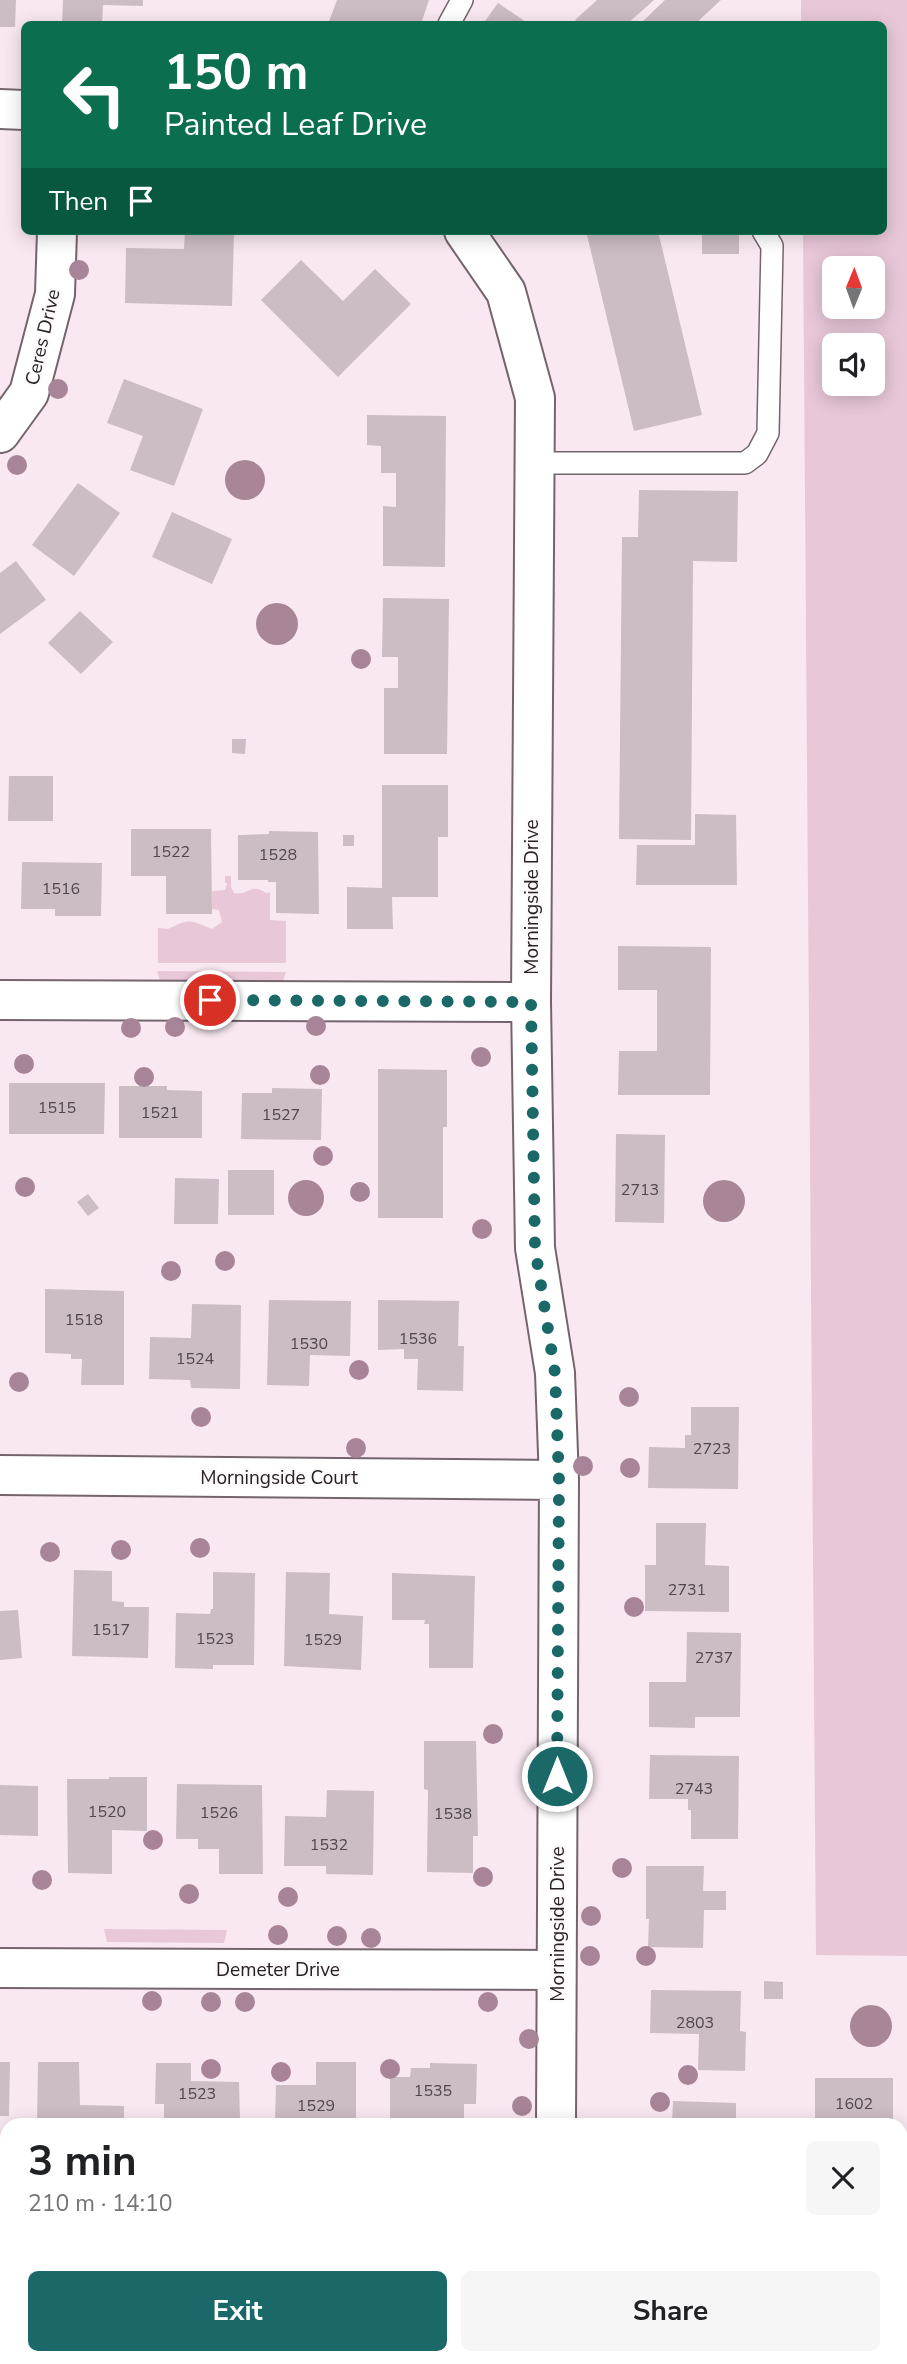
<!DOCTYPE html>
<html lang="en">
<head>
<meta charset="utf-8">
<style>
	body { margin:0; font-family:"Nunito Sans",sans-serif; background:#f6f6f6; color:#202124; height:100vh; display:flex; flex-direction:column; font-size:26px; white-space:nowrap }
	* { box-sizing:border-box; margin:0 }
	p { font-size:23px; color:#757577 }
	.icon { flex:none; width:38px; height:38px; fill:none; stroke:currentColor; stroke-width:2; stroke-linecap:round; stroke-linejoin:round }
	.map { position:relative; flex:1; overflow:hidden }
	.details { position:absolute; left:0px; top:2118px; width:908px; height:247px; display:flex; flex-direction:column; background:#fff; border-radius:21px 21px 0 0; box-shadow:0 4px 18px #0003 }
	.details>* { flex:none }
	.hud { position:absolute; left:21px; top:21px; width:866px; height:214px; border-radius:10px; box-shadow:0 4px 18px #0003; background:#0b6e4f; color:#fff; overflow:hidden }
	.needle { width:46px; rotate:1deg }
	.fabs { position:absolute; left:822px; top:256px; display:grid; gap:14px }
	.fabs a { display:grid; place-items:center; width:63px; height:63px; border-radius:10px; background:#fff; box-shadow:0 4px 18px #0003; font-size:35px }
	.pin { position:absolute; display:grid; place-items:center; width:60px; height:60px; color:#fff; margin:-30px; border:4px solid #fff; border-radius:50%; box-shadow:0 2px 7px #0007 }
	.me { position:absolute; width:77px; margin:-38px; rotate:0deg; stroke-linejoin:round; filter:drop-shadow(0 0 5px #0008) }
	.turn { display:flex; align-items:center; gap:24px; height:147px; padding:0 28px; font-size:32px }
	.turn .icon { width:91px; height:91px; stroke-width:2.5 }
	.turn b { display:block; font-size:49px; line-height:60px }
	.then { display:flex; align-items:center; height:66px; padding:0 28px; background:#0003; gap:14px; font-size:26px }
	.round { display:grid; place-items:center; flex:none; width:74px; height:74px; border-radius:10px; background:#f6f6f6 }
	.head { display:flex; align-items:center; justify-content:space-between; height:119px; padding:0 28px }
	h1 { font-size:42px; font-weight:700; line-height:52px }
	.button { display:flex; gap:14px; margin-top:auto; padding:14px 28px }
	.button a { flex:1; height:80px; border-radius:10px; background:#1a6868; color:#fff; font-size:28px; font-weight:700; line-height:80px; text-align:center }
	.button a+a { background:#f6f6f6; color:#202124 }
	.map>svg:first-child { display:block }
</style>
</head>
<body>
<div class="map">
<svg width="907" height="2364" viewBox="0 0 907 2364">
	<rect width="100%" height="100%" fill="#f9e8f1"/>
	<path fill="#e8c7d9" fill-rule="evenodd" d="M801,0h106v1956l-91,-1 -13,-1724h81v-207h-83zM835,268h38v38h-38zM835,345h38v38h-38z
		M225,876h6v11l3,6c15,3 16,-11 32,0l4,-1v28l16,1v42h-128v-35l10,1c22,-11 22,-9 44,0l10,-7 -3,-12 -7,-1v-18l13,-1 2,-7h-2z
		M157,971l129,1 -3,9h-123z
		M104,1929l123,1 -3,13 -117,-1z"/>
	<path fill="#a98598" d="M225 480a20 20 0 1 1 40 0a20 20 0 1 1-40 0Z
		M256 624a21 21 0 1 1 42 0a21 21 0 1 1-42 0Z
		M703 1201a21 21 0 1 1 42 0a21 21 0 1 1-42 0Z
		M288 1198a18 18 0 1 1 36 0a18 18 0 1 1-36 0Z
		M850 2026a21 21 0 1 1 42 0a21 21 0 1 1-42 0Z"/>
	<path fill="#ccbcc4" d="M0,0h16l-1,27h-15z
		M63,0h80v6l-40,-1 -1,19h-40z
		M337,0h92l-8,24h-93z
		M597,0h57l-27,24h-47l-5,-4z
		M665,0h56l-26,24h-55z
		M498,3l31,21h-46z
		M185,231h49l-2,75 -107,-3 1,-55 58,1z
		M586,231h72l44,184 -68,16z
		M702,231h37v23h-37z
		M301,260l42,41 32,-32 36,35 -73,73 -77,-77z
		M124,379l79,30 -29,77 -44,-16 13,-34 -36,-13z
		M367,415l79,1 -1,151 -62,-1v-60l13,1v-34h-15v-27l-14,-1z
		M78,483l42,30 -46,63 -42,-31z
		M639,490l99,1 -1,71 -44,-1 -2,279 -72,-1 3,-302h16z
		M172,512l60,27 -20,45 -60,-27z
		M16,561l30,39 -46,34v-61z
		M383,598l66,1 -2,155h-63v-66h14v-31h-16z
		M80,611l33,31 -32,32 -33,-31z
		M232,739h14l-1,15 -13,-1z
		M9,776h44v45h-45z
		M382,785h66v52h-10v60h-46l1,32h-46v-42l35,1z
		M695,814l41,1 1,70h-101l1,-40h58z
		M131,829h80l1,85h-46v-38h-35z
		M269,831l49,1 1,82 -43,-1v-31h-8v-2h-30v-45l31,-1z
		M343,835h11v11h-11z
		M22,862l80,1 -1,53h-46v-7h-34z
		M618,946l93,1 -1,148h-92l1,-44h38v-61h-39z
		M378,1069l69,1v57h-4v91h-65z
		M9,1083h96l-1,51h-95z
		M119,1086h48v4l35,1v47h-83z
		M272,1088l50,1 -1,51 -80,-1 1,-46h30z
		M616,1134l49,1 -1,88 -49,-1z
		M228,1170h46v45h-46z
		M175,1178l44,1 -1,45h-44z
		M88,1194l11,14 -11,8 -11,-14z
		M45,1289l79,2v94h-43l1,-26h-11v-5l-26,-1z
		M269,1300l82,1 -1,55 -40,-1 -1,31 -42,-1z
		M378,1300l81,1 -1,45h6l-1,45 -46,-1 1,-31h-14v-10l-26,1z
		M192,1304l49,1 -1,84 -49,-1 -1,-8 -41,-1 1,-42 41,1z
		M691,1407h48l-1,82 -90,-1 1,-41 36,1v-13h6z
		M656,1523h50l-1,42 24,1v46l-84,-1v-46h11z
		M74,1570l38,1v30l12,1v5h25l-1,51 -76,-2z
		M213,1572l42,1 -1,92h-41v4l-38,-1 1,-55 34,1 1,-5h2z
		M286,1572l44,1 -1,41 34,2 -2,54 -77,-4z
		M392,1573l83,3 -2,92h-44v-44h-5l1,-4h-33z
		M18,1610l4,48 -22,2v-49z
		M687,1632l54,1 -1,84h-45v11l-46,-1v-45h37z
		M424,1741h52l2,95h-5v37l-46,-1 1,-82 -4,-1z
		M650,1755l89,1 -1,83h-47v-29h-3v-11h-39z
		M109,1777h38v54l-35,-1v44l-44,-1 -1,-94h42z
		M177,1784l85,1 1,89h-44v-25h-21v-10h-22z
		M0,1785l38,1v50l-38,-1z
		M327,1790l47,1 -1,84 -47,-1v-8h-42l1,-50 41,1z
		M646,1866h58l-1,25h23v19h-22l-1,38 -55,-1 1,-28h-3z
		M764,1981l19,1v17h-19z
		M651,1990l90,1 -1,40 6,1 -1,39 -47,-1 1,-36 -49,-1z
		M0,2062h10l-1,54h-9z
		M38,2062h41l1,43 44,1v18h-87z
		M316,2062h40v62h-81l1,-39h40z
		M156,2063h35v18l48,1 1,37h-2v5h-74v-20h-9z
		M430,2063l47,1 -1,40h-12v20h-74v-47h20l1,-9h19z
		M815,2078h78v46h-78z
		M673,2101l63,2v21h-64z
		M0,2279h7v49h-7z
		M649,2357h78v7h-78z
		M815,2357h22v7h-22z
		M846,2357h44v7h-44z"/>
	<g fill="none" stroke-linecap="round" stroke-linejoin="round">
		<defs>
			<path id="service" d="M449,24l13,-24
				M535,463h210l12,-9 11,-21 4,-187 -9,-15"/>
			<path id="minor" d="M0,109l24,1
				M464,231l42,61 29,106 -4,604 4,246 20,125 4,107 -3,644
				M0,433l29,-40 26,-99 2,-63
				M0,1000l531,2
				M0,1475l559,5
				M0,1968l556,2
				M901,2254h6
				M555,2364v-7"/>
		</defs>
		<use href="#service" stroke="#74656d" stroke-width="24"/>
		<use href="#minor" stroke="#74656d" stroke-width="42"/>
		<use href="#service" stroke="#fff" stroke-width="21"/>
		<use href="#minor" stroke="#fff" stroke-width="38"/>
	</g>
	<g fill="#a78498">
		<circle cx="79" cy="270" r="10"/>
		<circle cx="58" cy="389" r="10"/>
		<circle cx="17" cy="465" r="10"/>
		<circle cx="361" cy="659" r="10"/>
		<circle cx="316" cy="1026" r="10"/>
		<circle cx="175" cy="1027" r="10"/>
		<circle cx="131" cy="1028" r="10"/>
		<circle cx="481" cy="1057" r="10"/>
		<circle cx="24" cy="1064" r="10"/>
		<circle cx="320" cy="1075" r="10"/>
		<circle cx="144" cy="1077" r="10"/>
		<circle cx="323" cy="1156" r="10"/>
		<circle cx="25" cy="1187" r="10"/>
		<circle cx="360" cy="1192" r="10"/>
		<circle cx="482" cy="1229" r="10"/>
		<circle cx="225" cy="1261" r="10"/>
		<circle cx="171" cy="1271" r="10"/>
		<circle cx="359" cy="1370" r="10"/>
		<circle cx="19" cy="1382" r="10"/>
		<circle cx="629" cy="1397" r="10"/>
		<circle cx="201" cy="1417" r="10"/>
		<circle cx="356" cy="1448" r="10"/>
		<circle cx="583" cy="1466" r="10"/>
		<circle cx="630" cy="1468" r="10"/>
		<circle cx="200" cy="1548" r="10"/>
		<circle cx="121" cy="1550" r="10"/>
		<circle cx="50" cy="1552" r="10"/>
		<circle cx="634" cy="1607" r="10"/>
		<circle cx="493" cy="1734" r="10"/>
		<circle cx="153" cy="1840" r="10"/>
		<circle cx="622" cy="1868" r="10"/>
		<circle cx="483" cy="1877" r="10"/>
		<circle cx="42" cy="1880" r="10"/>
		<circle cx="189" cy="1894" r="10"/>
		<circle cx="288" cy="1897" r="10"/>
		<circle cx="591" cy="1916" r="10"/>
		<circle cx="278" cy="1935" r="10"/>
		<circle cx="337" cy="1936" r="10"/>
		<circle cx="371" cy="1938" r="10"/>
		<circle cx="590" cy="1956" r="10"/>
		<circle cx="646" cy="1956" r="10"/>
		<circle cx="152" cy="2001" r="10"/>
		<circle cx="211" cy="2002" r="10"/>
		<circle cx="245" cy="2002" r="10"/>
		<circle cx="488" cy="2002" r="10"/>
		<circle cx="529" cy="2039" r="10"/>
		<circle cx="211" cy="2069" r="10"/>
		<circle cx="390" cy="2069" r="10"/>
		<circle cx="281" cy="2072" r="10"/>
		<circle cx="688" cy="2075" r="10"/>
		<circle cx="660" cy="2102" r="10"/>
		<circle cx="522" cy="2106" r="10"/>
	</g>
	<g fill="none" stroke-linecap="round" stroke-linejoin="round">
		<path stroke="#1a6868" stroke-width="12" stroke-dasharray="0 21.6" d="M210,1000l321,2 4,246 20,125 4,107 -2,296"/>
	</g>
	<g text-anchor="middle" stroke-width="5" stroke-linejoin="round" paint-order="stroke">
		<g font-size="16" fill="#50484c">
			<text x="171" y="857">1522</text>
			<text x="278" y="860">1528</text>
			<text x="61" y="894">1516</text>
			<text x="57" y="1113">1515</text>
			<text x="160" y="1118">1521</text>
			<text x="281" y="1120">1527</text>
			<text x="640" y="1195">2713</text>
			<text x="84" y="1325">1518</text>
			<text x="418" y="1344">1536</text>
			<text x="309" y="1349">1530</text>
			<text x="195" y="1364">1524</text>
			<text x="712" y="1454">2723</text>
			<text x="687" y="1595">2731</text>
			<text x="111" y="1635">1517</text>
			<text x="215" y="1644">1523</text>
			<text x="323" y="1645">1529</text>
			<text x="714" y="1663">2737</text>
			<text x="694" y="1794">2743</text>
			<text x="107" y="1817">1520</text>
			<text x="219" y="1818">1526</text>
			<text x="453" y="1819">1538</text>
			<text x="329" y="1850">1532</text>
			<text x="695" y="2028">2803</text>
			<text x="433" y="2096">1535</text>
			<text x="197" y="2099">1523</text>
			<text x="854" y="2109">1602</text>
			<text x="316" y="2111">1529</text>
		</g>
		<g font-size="19" fill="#272124" stroke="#fdfafc">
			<text transform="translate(42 337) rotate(-77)" y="7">Ceres Drive</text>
			<text transform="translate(531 897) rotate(-90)" y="7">Morningside Drive</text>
			<text x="279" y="1484">Morningside Court</text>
			<text transform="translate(557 1924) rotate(-90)" y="7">Morningside Drive</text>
			<text x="278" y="1976">Demeter Drive</text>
		</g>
	</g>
</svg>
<div class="fabs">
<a><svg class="needle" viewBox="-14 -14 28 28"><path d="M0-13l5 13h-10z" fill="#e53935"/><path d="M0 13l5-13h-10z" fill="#757577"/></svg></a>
<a><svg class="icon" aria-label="sound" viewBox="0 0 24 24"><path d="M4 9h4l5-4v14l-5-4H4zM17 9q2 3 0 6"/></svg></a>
</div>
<div class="pin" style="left:210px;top:1000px;background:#d93025"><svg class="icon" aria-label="arrive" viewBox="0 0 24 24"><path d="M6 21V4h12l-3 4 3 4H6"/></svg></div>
<svg class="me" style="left:557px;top:1776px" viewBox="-20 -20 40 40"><circle r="17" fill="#1a6868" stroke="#fff" stroke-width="3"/><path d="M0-11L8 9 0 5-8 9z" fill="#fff"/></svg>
<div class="hud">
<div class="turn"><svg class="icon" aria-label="left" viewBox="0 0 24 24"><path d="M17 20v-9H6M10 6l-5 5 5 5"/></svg><div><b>150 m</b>Painted Leaf Drive</div></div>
<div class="then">Then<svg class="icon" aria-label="arrive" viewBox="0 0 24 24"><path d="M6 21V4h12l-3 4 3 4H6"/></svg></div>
</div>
<section class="details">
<div class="head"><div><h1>3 min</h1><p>210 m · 14:10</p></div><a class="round"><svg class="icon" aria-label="close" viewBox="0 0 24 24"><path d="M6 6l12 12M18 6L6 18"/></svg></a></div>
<div class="button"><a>Exit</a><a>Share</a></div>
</section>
</div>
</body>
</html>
